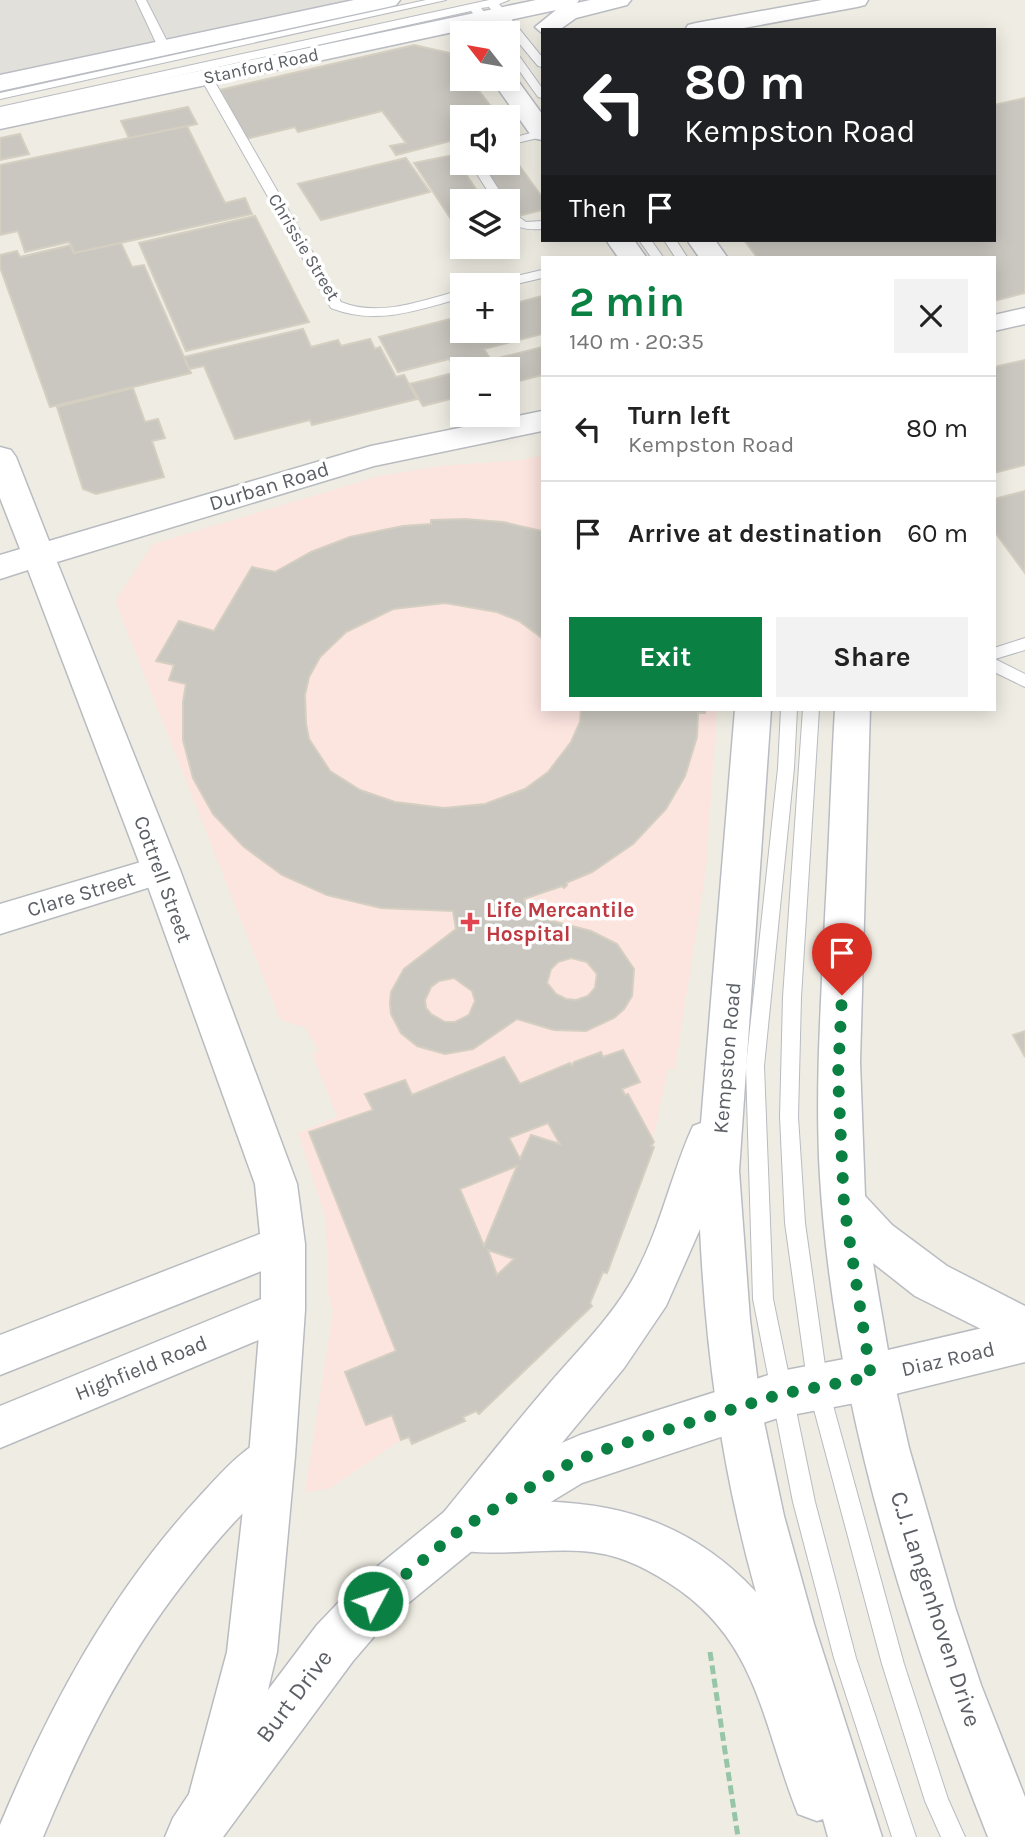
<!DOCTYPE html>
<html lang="en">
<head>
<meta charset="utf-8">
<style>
	body { margin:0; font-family:Karla,sans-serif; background:#f2f2f2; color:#222; height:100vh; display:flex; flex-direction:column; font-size:26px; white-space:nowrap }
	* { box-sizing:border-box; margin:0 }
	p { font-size:23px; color:#767676 }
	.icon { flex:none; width:38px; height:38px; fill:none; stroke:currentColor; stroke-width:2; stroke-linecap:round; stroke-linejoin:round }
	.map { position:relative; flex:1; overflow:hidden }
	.sheet { position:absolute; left:541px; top:256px; width:455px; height:455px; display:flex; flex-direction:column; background:#fff; border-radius:0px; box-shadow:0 4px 18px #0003 }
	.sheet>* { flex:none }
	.hud { position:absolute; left:541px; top:28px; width:455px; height:214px; border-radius:0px; box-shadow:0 4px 18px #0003; background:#202124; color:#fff; overflow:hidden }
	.needle { width:46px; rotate:301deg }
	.controls { position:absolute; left:450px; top:21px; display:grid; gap:14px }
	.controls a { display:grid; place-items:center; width:70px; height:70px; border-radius:0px; background:#fff; box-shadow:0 4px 18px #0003; font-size:35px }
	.pin { position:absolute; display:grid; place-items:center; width:60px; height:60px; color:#fff; margin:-72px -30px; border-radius:50% 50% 50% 0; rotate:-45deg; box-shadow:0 0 7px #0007 }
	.pin .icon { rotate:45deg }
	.me { position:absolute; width:77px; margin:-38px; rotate:50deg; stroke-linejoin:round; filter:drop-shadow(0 0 5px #0008) }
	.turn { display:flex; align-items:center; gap:24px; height:147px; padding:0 28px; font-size:32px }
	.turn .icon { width:91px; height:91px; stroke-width:2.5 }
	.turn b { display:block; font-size:49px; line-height:60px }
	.then { display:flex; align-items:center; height:66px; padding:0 28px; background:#0003; gap:14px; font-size:26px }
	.round { display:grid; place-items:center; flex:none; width:74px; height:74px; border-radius:0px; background:#f2f2f2 }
	.headline { display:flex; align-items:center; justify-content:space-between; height:119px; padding:0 28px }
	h1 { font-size:42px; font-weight:700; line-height:52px; color:#0b8043 }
	.button { display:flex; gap:14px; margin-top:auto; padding:14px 28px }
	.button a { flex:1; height:80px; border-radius:0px; background:#0b8043; color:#fff; font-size:28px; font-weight:700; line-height:80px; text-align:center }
	.button a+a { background:#f2f2f2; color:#222 }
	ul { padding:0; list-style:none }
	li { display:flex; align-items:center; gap:21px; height:105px; padding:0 28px; border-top:2px solid #e0e0e0 }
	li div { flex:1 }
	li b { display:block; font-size:26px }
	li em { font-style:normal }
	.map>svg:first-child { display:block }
</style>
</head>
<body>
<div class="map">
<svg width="1025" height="1837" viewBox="0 0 1025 1837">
	<rect width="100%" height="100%" fill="#efede3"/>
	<path fill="#e2e0db" d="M0,0h359l-359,75z"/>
	<path fill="#fce4df" d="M542,455v254h175l-11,160 -31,200h-7l-15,70 1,3 -3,2 3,3 -47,126 -4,-1 -13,31 2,3 -113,108 -3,-2 -12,5 1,4 -53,23 -3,-7 -8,3 -72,49 -24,3 28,-181 -5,-16 -2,-76 -28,-86 39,-16 -25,-63 6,-3 -11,-21 -4,-5 -3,2 -20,-8 -165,-418 38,-57 223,-67 63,-11 82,-6z"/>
	<path fill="#cac7c0" stroke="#d4cfc1" stroke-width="2" fill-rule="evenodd" d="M414,45l35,8 13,16v10h8l29,38h-37v21l-66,17 -6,-9 16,-3 -24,-32 -84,21 -3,-5 -49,12 -26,-49z
		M1025,98v195l-31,8v-44h-237l-13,-17h250v-135z
		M188,107l9,17 -68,14 -8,-17z
		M187,126l38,77 20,-5 7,16 -178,39 -5,-11 -44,10 -7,-21 -18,4v-70z
		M20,134l9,20 -29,6v-22z
		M509,151l33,46v13l-24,6 -39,-53h29z
		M453,155l31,46h-22v35l-48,-73z
		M406,158l24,34 -109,28 -23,-36z
		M255,216l54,106 -123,29 -47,-108z
		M121,243l11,24 12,-2 47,108 -141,34 -50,-140v-12l17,-4 3,6 51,-12 3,8z
		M542,296v38l-58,15 7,11 51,-13v28l-34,9v-15h-46v27l-39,10 -13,-22 47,-12 -8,-13 -51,13 -19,-35 83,-21v15h46v-26z
		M303,329l8,18 27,-7 3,6 29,-7 5,10 5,-2 16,30 8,-2 13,24 -105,26 -2,-5 -75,19 -31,-73 -15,3 -5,-12z
		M1025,360v105l-31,8v-106z
		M133,388l12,34 13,-3 7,19 -13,3 12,36 -68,17 -13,-5 -26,-82z
		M1025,491v82l-31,-42v-32z
		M465,519l38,3 39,9v107l-23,-17 -22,-9 -52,-9 -52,6 -47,23 -26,25 -11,20 -4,18 1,29 3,15 21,32 30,19 35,12 49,6 41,-4 40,-15 23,-17 23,-30 9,-20 1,-13h124v4h-7l-1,24 -12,39 -19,33 -33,35 -41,28 -26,11 1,2 -3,3 -2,-2 -38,13 5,16 62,16 26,13 17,25 -2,27 -8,13 -10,9 -28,13 -32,-1 -37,-11 -44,30 -28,5 -28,-8 -16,-13 -10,-19 -1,-11 1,-11 13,-23 52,-40 -3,-18 -72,-3 -54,-13 -45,-20 -39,-29 -30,-32 -20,-36 -10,-38v-38l3,-18 -17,-4 5,-15 -18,-4 23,-40 35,10 38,-64 23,5 36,-20 39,-15 53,-11 28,-2v-4zM571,958l16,4 10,12 -2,14 -7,8 -12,4 -10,-1 -10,-5 -9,-11 4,-14 7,-7zM454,978l18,13 3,10 -6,14 -14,7h-10l-14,-8 -5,-6 -1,-8 6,-13 8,-6z
		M1025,1031v26l-12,-22z
		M623,1050l17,32 -18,7 3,6 3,-1 26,48 -3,4 3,1 -47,126 -4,-1 -13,31 2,3 -113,108 -3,-3 -13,6 2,4 -53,23 -3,-7 -8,3 -9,-25 -26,10 -21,-53 51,-21 -87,-219 64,-22 -8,-16 40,-14 7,15 92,-38 16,27 50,-21 2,3 2,-4 27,-10 2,5zM548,1123l12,21 -29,-9 -11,24 -11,-21zM517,1166l-33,80 -24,-57zM488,1250l26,9 -17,16z"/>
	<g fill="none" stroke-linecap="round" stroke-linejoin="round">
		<defs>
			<path id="service" d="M136,0h10l24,47 -2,2 -10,-2z
				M426,0h20l-446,99v-6z
				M489,0h20l-10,4 43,53v10l-4,-1 -49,-59 -8,1 20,25h-11l-19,-22 -471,104v-8z
				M508,45l4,1 30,42v10l-4,-1 -30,-42z
				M206,74l6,3 129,225c40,16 81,-2 121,-12v8c-45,12 -85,28 -131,10l-131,-231z
				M542,130v7l-34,8v-6z
				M470,163h12l24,38h-12z
				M508,209l18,13 16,-1v8c-12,1 -24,0 -34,-8z
				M639,240h12l12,17h-12z
				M664,240h12l11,17h-12z
				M542,270v8l-34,8 -18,-1 1,-3z
				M1025,638v12l-30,9 30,15v13l-31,-15v-24z
				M781,709h16l-3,59 -30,298 9,233 42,203 41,156 60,179h-24l-58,-179 -41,-156 -40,-203 -7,-233 32,-298z
				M803,709h16l-18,288 -3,120 7,106 23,164 76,277 44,135 17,38h-24l-16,-36 -43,-137 -74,-277 -23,-164 -5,-106 3,-120z"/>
			<path id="minor" d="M822,0h46l-3,5 -8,2 -124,23h-48l3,-5 8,-2z
				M1025,308v16l-31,7v-16z
				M161,856l12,4 5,10 -5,10 -173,54v-30z
				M283,1225l14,6 6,13 -6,13 -297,118v-40z
				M283,1290l14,6 6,14 -6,14 -297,124v-42z
				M272,1435l15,6 6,15c-9,24 -31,37 -48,55 -23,23 -43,48 -63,74 -59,76 -102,163 -139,252h-43v-12c50,-120 111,-233 199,-328 21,-23 45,-51 73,-62z"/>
			<path id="tertiary" d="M542,411v20l-168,35 -317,96 123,308 117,314 8,60v66l-10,146 -18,196 -9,38 49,-65 39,-41 88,-72 104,-63 32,-14 201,-64 90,-17 154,-36v44l-154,38 -90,17 -199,66 -104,63 -88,72 -37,43 -130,176h-58l8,-19 16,-24 38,-142 22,-196 12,-146v-66l-6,-60 -113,-314 -114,-300 -28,9v-24l20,-6 -20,-51v-51l11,3 5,7 33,84 322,-95z"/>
			<path id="secondary" d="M354,0h46l-4,5 -8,2 -388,84v-16z
				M536,0h43l-2,3 13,-3h41l-4,5 -51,13 -17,12h-17v3l-7,-6 21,-17 -556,119v-16z
				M508,72l5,2 29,40v26l-9,-2 -42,-59h17z
				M606,240h28l12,17h-28z
				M687,240h28l12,17h-28z
				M735,709h36l-32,462 11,149 11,88 23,108 30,108 68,213h-54l-5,-18 -6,2 -19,-7c-36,-89 -39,-174 -129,-231 -28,-18 -54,-30 -88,-32 -40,-3 -105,8 -137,-5l-7,-17 7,-17c35,-43 69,-86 105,-128 30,-35 64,-68 86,-109 26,-48 36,-101 58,-149l8,-3zM700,1229c6,126 22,242 56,363 -67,-72 -147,-94 -243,-90l111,-134 42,-62z
				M835,709h35l-10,353 5,134 27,29 55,41 78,40v45l-110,-55 -42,-33 18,105 18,80 46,159 26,78 44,112v40h-37c-83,-210 -154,-433 -168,-660 -5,-86 1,-173 5,-260 4,-69 6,-139 10,-208z"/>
		</defs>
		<use href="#service" stroke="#b8bbc0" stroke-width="2"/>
		<use href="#minor" stroke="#b8bbc0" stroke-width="3"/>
		<use href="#tertiary" stroke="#b8bbc0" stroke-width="3"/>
		<use href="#secondary" stroke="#b9bcc2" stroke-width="3"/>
		<path stroke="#96c6a7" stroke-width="5" stroke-dasharray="9 4.5" stroke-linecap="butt" d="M710,1652l28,185"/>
		<use href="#service" fill="#fff" fill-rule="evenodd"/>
		<use href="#minor" fill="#fff" fill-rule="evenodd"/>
		<use href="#tertiary" fill="#fff" fill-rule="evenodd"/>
		<use href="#secondary" fill="#fff" fill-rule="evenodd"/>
	</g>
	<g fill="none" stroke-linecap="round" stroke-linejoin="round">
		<path stroke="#0b8043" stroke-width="12" stroke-dasharray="0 21.6" d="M373,1601l88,-72 104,-63 32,-14 184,-58 90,-17 -27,-172 -6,-129 4,-81"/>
	</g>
	<path fill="#e0444e" stroke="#fff" stroke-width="2.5" d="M466.5 911.5h7v7h7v7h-7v7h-7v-7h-7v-7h7z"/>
	<g text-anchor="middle" stroke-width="7" stroke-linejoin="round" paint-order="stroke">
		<g font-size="18" fill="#5b5f65" stroke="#fff">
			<text transform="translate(261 66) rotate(-12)" y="6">Stanford Road</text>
			<text transform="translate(304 247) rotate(59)" y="6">Chrissie Street</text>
		</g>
		<g font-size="21" fill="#5b5f65" stroke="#fff">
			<text transform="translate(269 486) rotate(-17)" y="7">Durban Road</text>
			<text transform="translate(163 879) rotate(70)" y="7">Cottrell Street</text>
			<text transform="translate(81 894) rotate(-17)" y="7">Clare Street</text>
			<text transform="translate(727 1058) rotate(-85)" y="7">Kempston Road</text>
			<text transform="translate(948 1359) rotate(-13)" y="7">Diaz Road</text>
			<text transform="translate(141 1368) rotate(-22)" y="7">Highfield Road</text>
		</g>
		<g font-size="21" font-weight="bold" fill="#be3a42" stroke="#fff" text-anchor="start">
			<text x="486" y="917">Life Mercantile<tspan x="486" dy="24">Hospital</tspan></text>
		</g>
		<g font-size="24" fill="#5b5f65" stroke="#fff">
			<text transform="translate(936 1609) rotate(72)" y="8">C.J. Langenhoven Drive</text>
			<text transform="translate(294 1696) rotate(-53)" y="8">Burt Drive</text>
		</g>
	</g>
</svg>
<div class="controls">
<a><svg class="needle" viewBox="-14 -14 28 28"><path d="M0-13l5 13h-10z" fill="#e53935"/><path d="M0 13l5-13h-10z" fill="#767676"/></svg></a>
<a><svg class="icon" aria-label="sound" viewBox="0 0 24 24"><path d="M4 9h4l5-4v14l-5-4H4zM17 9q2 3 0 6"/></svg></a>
<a><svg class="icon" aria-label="layers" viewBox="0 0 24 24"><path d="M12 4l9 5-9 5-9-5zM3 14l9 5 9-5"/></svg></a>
<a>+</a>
<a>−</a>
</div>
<div class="pin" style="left:842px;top:995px;background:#d93025"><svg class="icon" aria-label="arrive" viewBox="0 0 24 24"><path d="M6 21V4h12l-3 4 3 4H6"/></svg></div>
<svg class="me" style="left:373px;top:1601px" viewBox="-20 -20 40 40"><circle r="17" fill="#0b8043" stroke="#fff" stroke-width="3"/><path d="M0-11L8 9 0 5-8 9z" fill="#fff"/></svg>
<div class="hud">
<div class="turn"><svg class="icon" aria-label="left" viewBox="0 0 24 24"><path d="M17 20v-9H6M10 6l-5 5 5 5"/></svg><div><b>80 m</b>Kempston Road</div></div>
<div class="then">Then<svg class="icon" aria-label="arrive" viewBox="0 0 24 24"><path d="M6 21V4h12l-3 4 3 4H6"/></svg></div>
</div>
<section class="sheet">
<div class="headline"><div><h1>2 min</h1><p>140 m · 20:35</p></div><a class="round"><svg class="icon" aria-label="close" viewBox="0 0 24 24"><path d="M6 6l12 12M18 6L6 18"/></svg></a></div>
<ul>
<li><svg class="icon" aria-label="left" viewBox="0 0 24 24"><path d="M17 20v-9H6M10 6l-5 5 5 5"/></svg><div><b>Turn left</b><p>Kempston Road</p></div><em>80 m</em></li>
<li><svg class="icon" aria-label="arrive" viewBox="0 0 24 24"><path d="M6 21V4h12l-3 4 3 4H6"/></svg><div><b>Arrive at destination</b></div><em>60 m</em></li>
</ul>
<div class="button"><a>Exit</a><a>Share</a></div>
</section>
</div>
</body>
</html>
